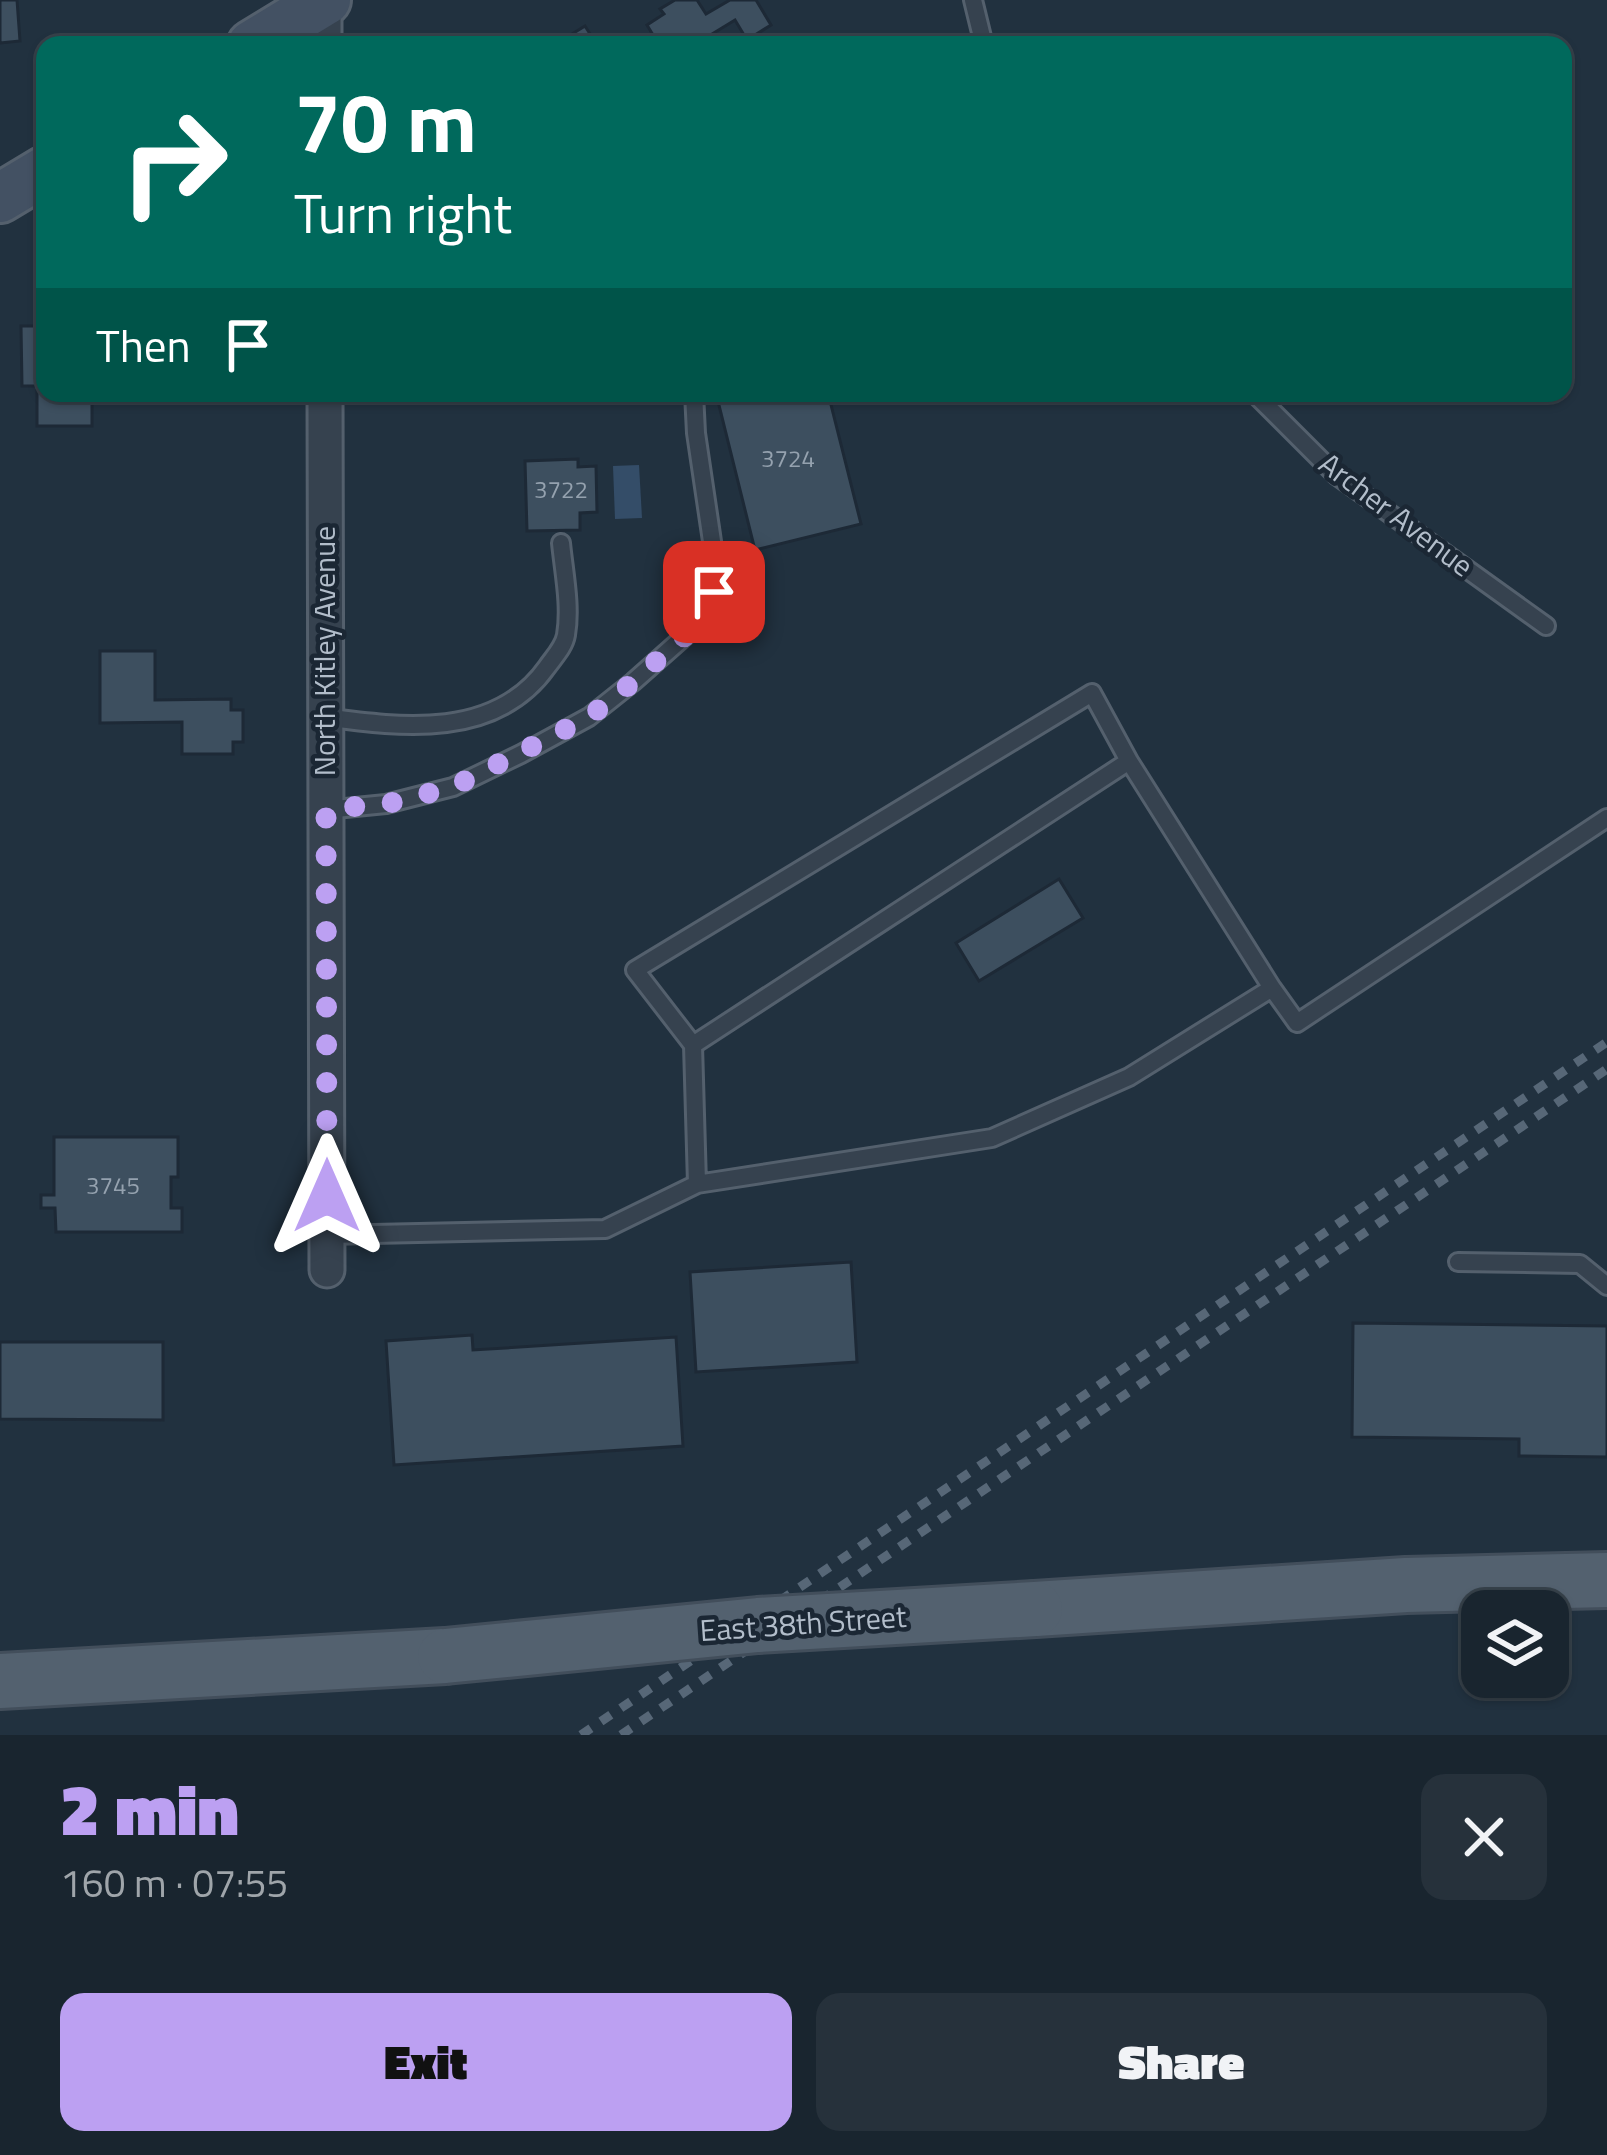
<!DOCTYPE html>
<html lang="en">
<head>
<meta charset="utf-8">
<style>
	body { margin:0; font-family:"Titillium Web",sans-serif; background:#26313b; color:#f1f3f6; height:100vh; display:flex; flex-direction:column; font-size:45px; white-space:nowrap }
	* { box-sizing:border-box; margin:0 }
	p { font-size:39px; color:#9fa5aa }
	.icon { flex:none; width:66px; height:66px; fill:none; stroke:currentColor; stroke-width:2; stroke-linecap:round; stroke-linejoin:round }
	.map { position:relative; height:1735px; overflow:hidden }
	.drawer { display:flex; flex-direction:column; background:#19252f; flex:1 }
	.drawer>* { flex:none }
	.banner { position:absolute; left:36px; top:36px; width:1536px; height:366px; border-radius:24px; box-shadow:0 3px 9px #0004,0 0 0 3px #37424b; background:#00695c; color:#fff; overflow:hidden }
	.buttons { position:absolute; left:1461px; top:1590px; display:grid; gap:24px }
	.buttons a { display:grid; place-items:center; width:108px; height:108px; border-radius:24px; background:#19252f; box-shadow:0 3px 9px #0004,0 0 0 3px #37424b; font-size:60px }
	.pin { position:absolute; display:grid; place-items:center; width:102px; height:102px; color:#fff; margin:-51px; border-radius:24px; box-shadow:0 6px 18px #0006 }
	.me { position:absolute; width:132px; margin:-66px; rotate:0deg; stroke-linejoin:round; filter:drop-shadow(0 0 9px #0008) }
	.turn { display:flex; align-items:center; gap:42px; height:252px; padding:0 60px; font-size:54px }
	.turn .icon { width:156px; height:156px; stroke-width:2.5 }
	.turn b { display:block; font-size:84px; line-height:102px }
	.then { display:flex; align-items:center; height:114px; padding:0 60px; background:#0003; gap:24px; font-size:45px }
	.round { display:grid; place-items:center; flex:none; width:126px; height:126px; border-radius:24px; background:#26313b }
	.headline { display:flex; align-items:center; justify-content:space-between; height:204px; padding:0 60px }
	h1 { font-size:72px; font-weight:800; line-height:90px; color:#bca0f2 }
	.primary-button { display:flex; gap:24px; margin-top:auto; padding:24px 60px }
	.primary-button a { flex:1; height:138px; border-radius:24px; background:#bca0f2; color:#111; font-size:48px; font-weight:800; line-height:138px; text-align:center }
	.primary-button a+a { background:#26313b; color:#f1f3f6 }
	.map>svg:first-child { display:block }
</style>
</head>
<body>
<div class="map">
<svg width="1607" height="1735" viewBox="0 0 1607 1735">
	<rect width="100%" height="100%" fill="#21313f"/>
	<path fill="#344d68" d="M639,465l3,53 -27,1 -2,-53z"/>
	<path fill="#3d4f5f" stroke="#1d2936" stroke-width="3" d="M0,0h17l3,41 -20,2z
		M675,0h22l9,14 24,-14h26l15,25 -24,15 -12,-20 -41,25h-35l-12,-20 17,-11 -4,-5z
		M585,26l12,19h-18l-7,-11z
		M21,326h24v67h47v33h-55v-40h-15z
		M530,393h43v6l-42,2z
		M716,393h112l33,131 -106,26z
		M578,459v8l18,-1 1,46 -17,1v17l-53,1 -2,-70z
		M100,651h55v49l76,-1v11h12v32h-10v12h-51v-32l-82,1z
		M1059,879l24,39 -104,63 -23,-38z
		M54,1137h124v40h-7v31h11v24h-126l-1,-24h-14v-13h13z
		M851,1262l6,100 -161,10 -6,-100z
		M1353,1323l254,3v131l-88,-1v-17l-167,-2z
		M472,1335l1,15 203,-13 7,109 -289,19 -8,-124z
		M0,1342h163v78l-163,-1z"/>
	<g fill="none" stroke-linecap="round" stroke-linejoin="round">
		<defs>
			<path id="lane" d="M973,0l11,45
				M1254,393l82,82 210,151
				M325,717c78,11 171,22 222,-50 7,-10 17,-20 19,-32 5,-29 -2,-62 -5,-92
				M325,810l61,-6 67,-17 68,-33 68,-37 44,-35 61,-54 20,-36 -1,-44 -17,-115 -2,-40
				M1272,988l25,35 310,-205
				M693,1045l-58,-75 457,-277 37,68
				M327,1235l278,-6 92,-45 295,-46 137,-61 143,-89 -143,-227 -436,284 4,139
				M1458,1262l122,2 27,22"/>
			<path id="street" d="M324,0v45
				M325,393l2,877"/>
			<path id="secondary" d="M252,45l74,-45
				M0,198l45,-27"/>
			<path id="primary" d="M1035,1609l371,-24 201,-5
				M0,1681l445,-25"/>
		</defs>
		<use href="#lane" stroke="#54606d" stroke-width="22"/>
		<use href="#street" stroke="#54606d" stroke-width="39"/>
		<use href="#secondary" stroke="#54606d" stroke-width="54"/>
		<use href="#primary" stroke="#424e5b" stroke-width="60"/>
		<use href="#lane" stroke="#36424f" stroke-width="16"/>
		<use href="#street" stroke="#36424f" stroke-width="33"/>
		<use href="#secondary" stroke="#435163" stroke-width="48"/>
		<use href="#primary" stroke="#53616f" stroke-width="54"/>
		<path stroke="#576777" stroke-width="9" stroke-dasharray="12 12" stroke-linecap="butt" d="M581,1735l1026,-693
			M621,1735l986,-666"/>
		<defs>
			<path id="primary-bridge" d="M445,1656l313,-31 277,-16"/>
		</defs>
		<use href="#primary-bridge" stroke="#424e5b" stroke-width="60" stroke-linecap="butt"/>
		<use href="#primary-bridge" stroke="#53616f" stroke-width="54"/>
	</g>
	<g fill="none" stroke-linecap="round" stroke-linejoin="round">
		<path stroke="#bca0f2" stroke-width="21" stroke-dasharray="0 37.8" d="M327,1196l-1,-387 60,-5 67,-17 136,-70 44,-35 61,-54 20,-36"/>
	</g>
	<g text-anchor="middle" stroke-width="9" stroke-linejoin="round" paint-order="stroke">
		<g font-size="24" fill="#95a2af">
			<text x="788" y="467">3724</text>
			<text x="561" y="498">3722</text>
			<text x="113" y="1194">3745</text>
		</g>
		<g font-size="30" fill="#b2bdca" stroke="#1b2734">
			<text transform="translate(1396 515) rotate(37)" y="10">Archer Avenue</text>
			<text transform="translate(325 651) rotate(-90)" y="10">North Kitley Avenue</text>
			<text transform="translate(803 1624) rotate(-4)" y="10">East 38th Street</text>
		</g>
	</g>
</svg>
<div class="buttons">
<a><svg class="icon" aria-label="layers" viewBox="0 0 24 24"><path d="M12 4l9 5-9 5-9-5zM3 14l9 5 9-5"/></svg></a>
</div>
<div class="pin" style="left:714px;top:592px;background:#d93025"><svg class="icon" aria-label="arrive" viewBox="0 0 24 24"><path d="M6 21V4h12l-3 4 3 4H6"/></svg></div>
<svg class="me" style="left:327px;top:1196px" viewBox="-20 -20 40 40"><path d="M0-17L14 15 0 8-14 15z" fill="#bca0f2" stroke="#fff" stroke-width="4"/></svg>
<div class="banner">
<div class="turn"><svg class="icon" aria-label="right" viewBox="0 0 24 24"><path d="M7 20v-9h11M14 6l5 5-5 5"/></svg><div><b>70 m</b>Turn right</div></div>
<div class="then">Then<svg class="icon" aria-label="arrive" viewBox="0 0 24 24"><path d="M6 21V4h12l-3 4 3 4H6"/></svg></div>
</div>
</div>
<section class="drawer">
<div class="headline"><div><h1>2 min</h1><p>160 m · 07:55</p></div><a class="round"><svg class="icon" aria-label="close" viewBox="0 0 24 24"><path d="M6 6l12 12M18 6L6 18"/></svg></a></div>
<div class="primary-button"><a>Exit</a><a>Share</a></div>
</section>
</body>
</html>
